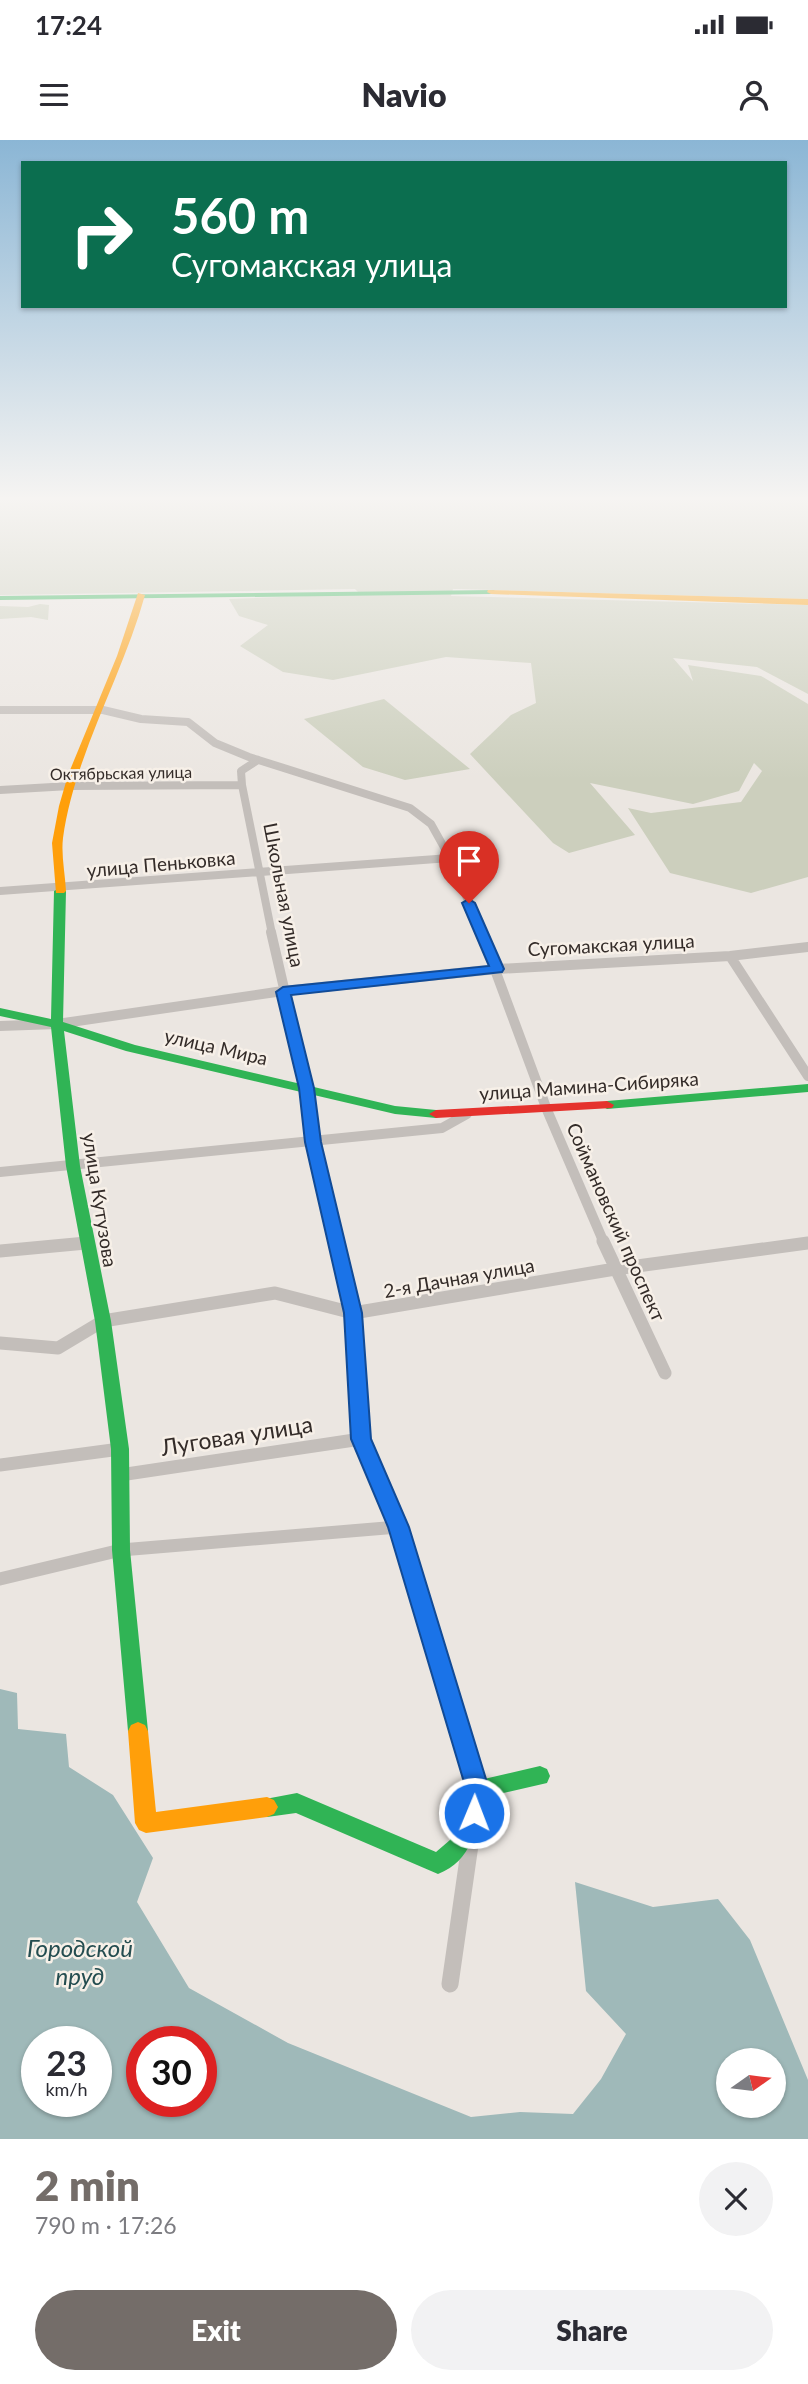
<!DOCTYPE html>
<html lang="en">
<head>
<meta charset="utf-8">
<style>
	body { margin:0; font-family:Lato,sans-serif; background:#f2f2f3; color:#2b2b33; height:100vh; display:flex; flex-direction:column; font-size:26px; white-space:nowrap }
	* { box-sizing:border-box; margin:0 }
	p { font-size:23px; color:#7c7c81 }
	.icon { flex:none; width:38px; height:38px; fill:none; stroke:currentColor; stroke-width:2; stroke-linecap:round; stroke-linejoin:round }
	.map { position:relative; height:1999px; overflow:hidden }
	.drawer { display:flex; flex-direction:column; background:#fff; flex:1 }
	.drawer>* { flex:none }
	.top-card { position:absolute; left:21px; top:21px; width:766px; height:147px; border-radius:0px; box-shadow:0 2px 5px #0004; background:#0b6e4f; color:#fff; overflow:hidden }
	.needle { width:46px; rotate:76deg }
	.buttons { position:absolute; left:716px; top:1908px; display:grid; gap:14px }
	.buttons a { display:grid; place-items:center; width:70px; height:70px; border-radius:50%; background:#fff; box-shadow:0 2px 5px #0004; font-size:35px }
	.speed { position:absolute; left:21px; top:1886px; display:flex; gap:14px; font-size:35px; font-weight:700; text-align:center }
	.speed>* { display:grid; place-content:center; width:91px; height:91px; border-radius:50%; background:#fff; box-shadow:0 2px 5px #0004; line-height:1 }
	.speed small { font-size:18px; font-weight:400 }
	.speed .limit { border:10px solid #d22; background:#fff; color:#111 }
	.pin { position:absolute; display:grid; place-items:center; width:60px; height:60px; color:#fff; margin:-72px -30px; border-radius:50% 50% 50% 0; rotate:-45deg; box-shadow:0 0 7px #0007 }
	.pin .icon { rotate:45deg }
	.me { position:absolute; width:77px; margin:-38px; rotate:1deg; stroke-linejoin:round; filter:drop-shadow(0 0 5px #0008) }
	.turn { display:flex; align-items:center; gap:24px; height:147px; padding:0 35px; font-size:32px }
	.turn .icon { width:91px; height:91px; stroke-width:2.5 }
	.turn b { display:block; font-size:49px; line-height:60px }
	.round { display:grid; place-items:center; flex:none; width:74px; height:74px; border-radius:37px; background:#f2f2f3 }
	.summary { display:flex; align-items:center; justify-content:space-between; height:119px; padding:0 35px }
	h1 { font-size:42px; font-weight:800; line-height:52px; color:#746d69 }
	.button { display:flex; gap:14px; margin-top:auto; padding:14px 35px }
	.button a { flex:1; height:80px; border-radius:42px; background:#746d69; color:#fff; font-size:28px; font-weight:800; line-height:80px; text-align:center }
	.button a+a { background:#f2f2f3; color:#2b2b33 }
	.status { display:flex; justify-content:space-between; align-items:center; height:49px; padding:0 35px; background:#fff; direction:ltr }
	.status svg { height:19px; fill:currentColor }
	header { display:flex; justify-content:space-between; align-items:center; height:91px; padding:0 35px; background:#fff; font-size:32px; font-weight:800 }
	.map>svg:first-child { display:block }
</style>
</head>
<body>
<div class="status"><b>17:24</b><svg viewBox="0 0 49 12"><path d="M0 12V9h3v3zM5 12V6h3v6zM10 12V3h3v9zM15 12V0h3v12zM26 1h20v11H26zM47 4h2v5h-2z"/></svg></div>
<header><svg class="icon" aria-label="menu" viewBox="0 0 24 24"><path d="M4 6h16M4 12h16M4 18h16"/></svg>Navio<svg class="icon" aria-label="person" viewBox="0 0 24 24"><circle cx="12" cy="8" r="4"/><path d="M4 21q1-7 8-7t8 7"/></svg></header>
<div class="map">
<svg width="808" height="1999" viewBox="0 0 808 1999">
	<rect width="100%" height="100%" fill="#ebe6e1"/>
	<path fill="#cccfbd" d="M0,360h808v99l-349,-10h-6l-2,7 357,9v89l-51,-27 -84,-9 20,23 -5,-16 73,11 47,28v173l-57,16 -81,-20 -42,-65 23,5 90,-11 21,-31 -8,-8 -15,28 -46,13 -103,-21 45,52 -66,18 -16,-10 -83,-89 41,-39 25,-12 -5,-40 -85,-6 -113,23 -50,-8 -43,-26 28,-21 -29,-9 -10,-17 131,-5 -5,-5 -355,6z
		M40,464l9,1 -1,15 -17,-3 -31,2v-13l28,1z
		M384,559l86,70 -65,11 -42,-13 -59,-48z"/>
	<path fill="#9fb9b9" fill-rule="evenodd" d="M0,1549l17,4 1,36 48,5 3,33 44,28 40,63 -16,44 52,86 99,55 183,74 49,-5 53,2 28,-35 25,-45 -40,-43 -11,-109 78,25 65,-8 32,41 58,140v59h-808zM37,1902h59v60h-59zM142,1902h59v60h-59zM728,1920h46v45h-46z"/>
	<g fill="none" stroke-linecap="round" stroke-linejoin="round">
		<path stroke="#c3beba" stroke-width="8" d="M0,570h103l38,9 47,3 27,21 34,14 161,51 21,16 19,34 32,76
			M258,620l-17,11 1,14 30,149
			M0,650l70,-4 172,-1
			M0,751l450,-33"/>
		<path stroke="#c3beba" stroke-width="10" d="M271,792l36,156 6,54 24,101
			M481,792l66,178 57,133
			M730,816l78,120
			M0,886l57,-2 226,-33 214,-22 233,-13 78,-9
			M0,1032l442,-44 25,-14"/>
		<path stroke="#c3beba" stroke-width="13" d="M336,1101l17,72 8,126 37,88 34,110
			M603,1101l62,132
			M0,1111l86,-8
			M0,1203l58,5 45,-27 172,-28 78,20 262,-44 193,-26
			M0,1325l120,-16
			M120,1335l241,-36
			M0,1439l121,-29 277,-23"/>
		<path stroke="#c3beba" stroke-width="17" d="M431,1496l47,153 -1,5
			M450,1844l22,-153"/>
		<path fill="#30b455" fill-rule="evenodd" d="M494,450l1,2 -4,2 -491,6v-4z
			M60,748l6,3 -3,131 72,23 260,61 41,4 7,4 -7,4 -41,-4 -269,-63 -62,-20 16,135 31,155 18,128 1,101 18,181 -3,6 -7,3 -7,-3 -3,-6 -16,-181 -1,-101 -16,-128 -29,-155 -15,-139 -51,-11v-8l51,11 3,-128z
			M808,944v8l-201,17 -7,-4 7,-4z
			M540,1626l7,3 3,7 -3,7 -61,14c-10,32 -14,64 -48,77l-142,-61 -29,4 -7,-3 -4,-7 4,-7 37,-7 139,59 14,-12 21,-58z"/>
		<path fill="#ff9f0a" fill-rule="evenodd" d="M488,450l320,9v6l-317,-11 -4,-2z
			M138,453l7,2c-22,80 -71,161 -82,243 -2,17 2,35 3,53l-2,2h-8l-4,-50 7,-37 9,-31 49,-119z
			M138,1582l7,3 3,6 8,81 111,-15 7,3 4,7 -4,7 -7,3 -121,16 -7,-3 -4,-7 -7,-92 3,-6z"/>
		<path fill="#e5322d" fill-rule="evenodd" d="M607,961l7,4 -2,3 -176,10 -7,-4 7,-4z"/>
	</g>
	<linearGradient id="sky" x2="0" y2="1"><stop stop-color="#8bb6d5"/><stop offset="0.56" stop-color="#f6f4f2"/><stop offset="1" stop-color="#f6f4f2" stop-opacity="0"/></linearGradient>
	<rect width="808" height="640" fill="url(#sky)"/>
	<path fill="#1a73e8" stroke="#114b97" stroke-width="2" d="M469,759l6,4 29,66 -2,3 -211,23 23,93 7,54 41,171 9,126 38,88 80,262 -6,32 -9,3 -8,-3 -4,-8 4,-24 -78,-262 -37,-88 -7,-126 -39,-171 -6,-54 -23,-96 7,-5 206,-21 -27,-63z"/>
	<g text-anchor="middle" stroke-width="5" stroke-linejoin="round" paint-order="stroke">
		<g font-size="16" fill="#342c29" stroke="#f7f0e8">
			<text transform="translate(121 633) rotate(-1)" y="6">Октябрьская улица</text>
		</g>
		<g font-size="19" fill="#342c29" stroke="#f7f0e8">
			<text transform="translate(161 724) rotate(-5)" y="7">улица Пеньковка</text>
			<text transform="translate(284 755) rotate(79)" y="7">Школьная улица</text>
			<text transform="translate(611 805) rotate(-3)" y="7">Сугомакская улица</text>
			<text transform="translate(216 907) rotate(13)" y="7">улица Мира</text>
			<text transform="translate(589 946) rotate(-4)" y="7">улица Мамина-Сибиряка</text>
			<text transform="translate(100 1060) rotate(81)" y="7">улица Кутузова</text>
			<text transform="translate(616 1082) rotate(66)" y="7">Соймановский проспект</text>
			<text transform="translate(459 1138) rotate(-10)" y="7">2-я Дачная улица</text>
		</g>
		<g font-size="23" fill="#342c29" stroke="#f7f0e8">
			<text transform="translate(237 1296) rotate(-9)" y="8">Луговая улица</text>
		</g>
		<g font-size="24" font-style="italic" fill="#244d50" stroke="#f7f0e8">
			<text x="80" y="1817">Городской<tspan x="80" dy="28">пруд</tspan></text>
		</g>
	</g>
</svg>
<div class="buttons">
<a><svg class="needle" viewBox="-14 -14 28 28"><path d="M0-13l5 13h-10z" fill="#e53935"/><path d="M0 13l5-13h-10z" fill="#7c7c81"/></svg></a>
</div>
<div class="speed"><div>23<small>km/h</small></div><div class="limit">30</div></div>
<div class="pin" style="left:469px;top:763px;background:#d93025"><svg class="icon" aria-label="arrive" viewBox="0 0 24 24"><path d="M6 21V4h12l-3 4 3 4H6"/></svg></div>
<svg class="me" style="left:474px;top:1673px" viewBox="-20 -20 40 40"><circle r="17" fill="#1a73e8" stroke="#fff" stroke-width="3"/><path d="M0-11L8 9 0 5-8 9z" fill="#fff"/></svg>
<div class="top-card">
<div class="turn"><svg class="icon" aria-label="right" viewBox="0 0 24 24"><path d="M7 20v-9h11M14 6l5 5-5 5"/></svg><div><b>560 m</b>Сугомакская улица</div></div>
</div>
</div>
<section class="drawer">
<div class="summary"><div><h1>2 min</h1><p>790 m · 17:26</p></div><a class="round"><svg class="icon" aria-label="close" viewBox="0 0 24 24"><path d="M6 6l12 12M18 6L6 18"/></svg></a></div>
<div class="button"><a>Exit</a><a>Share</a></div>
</section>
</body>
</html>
